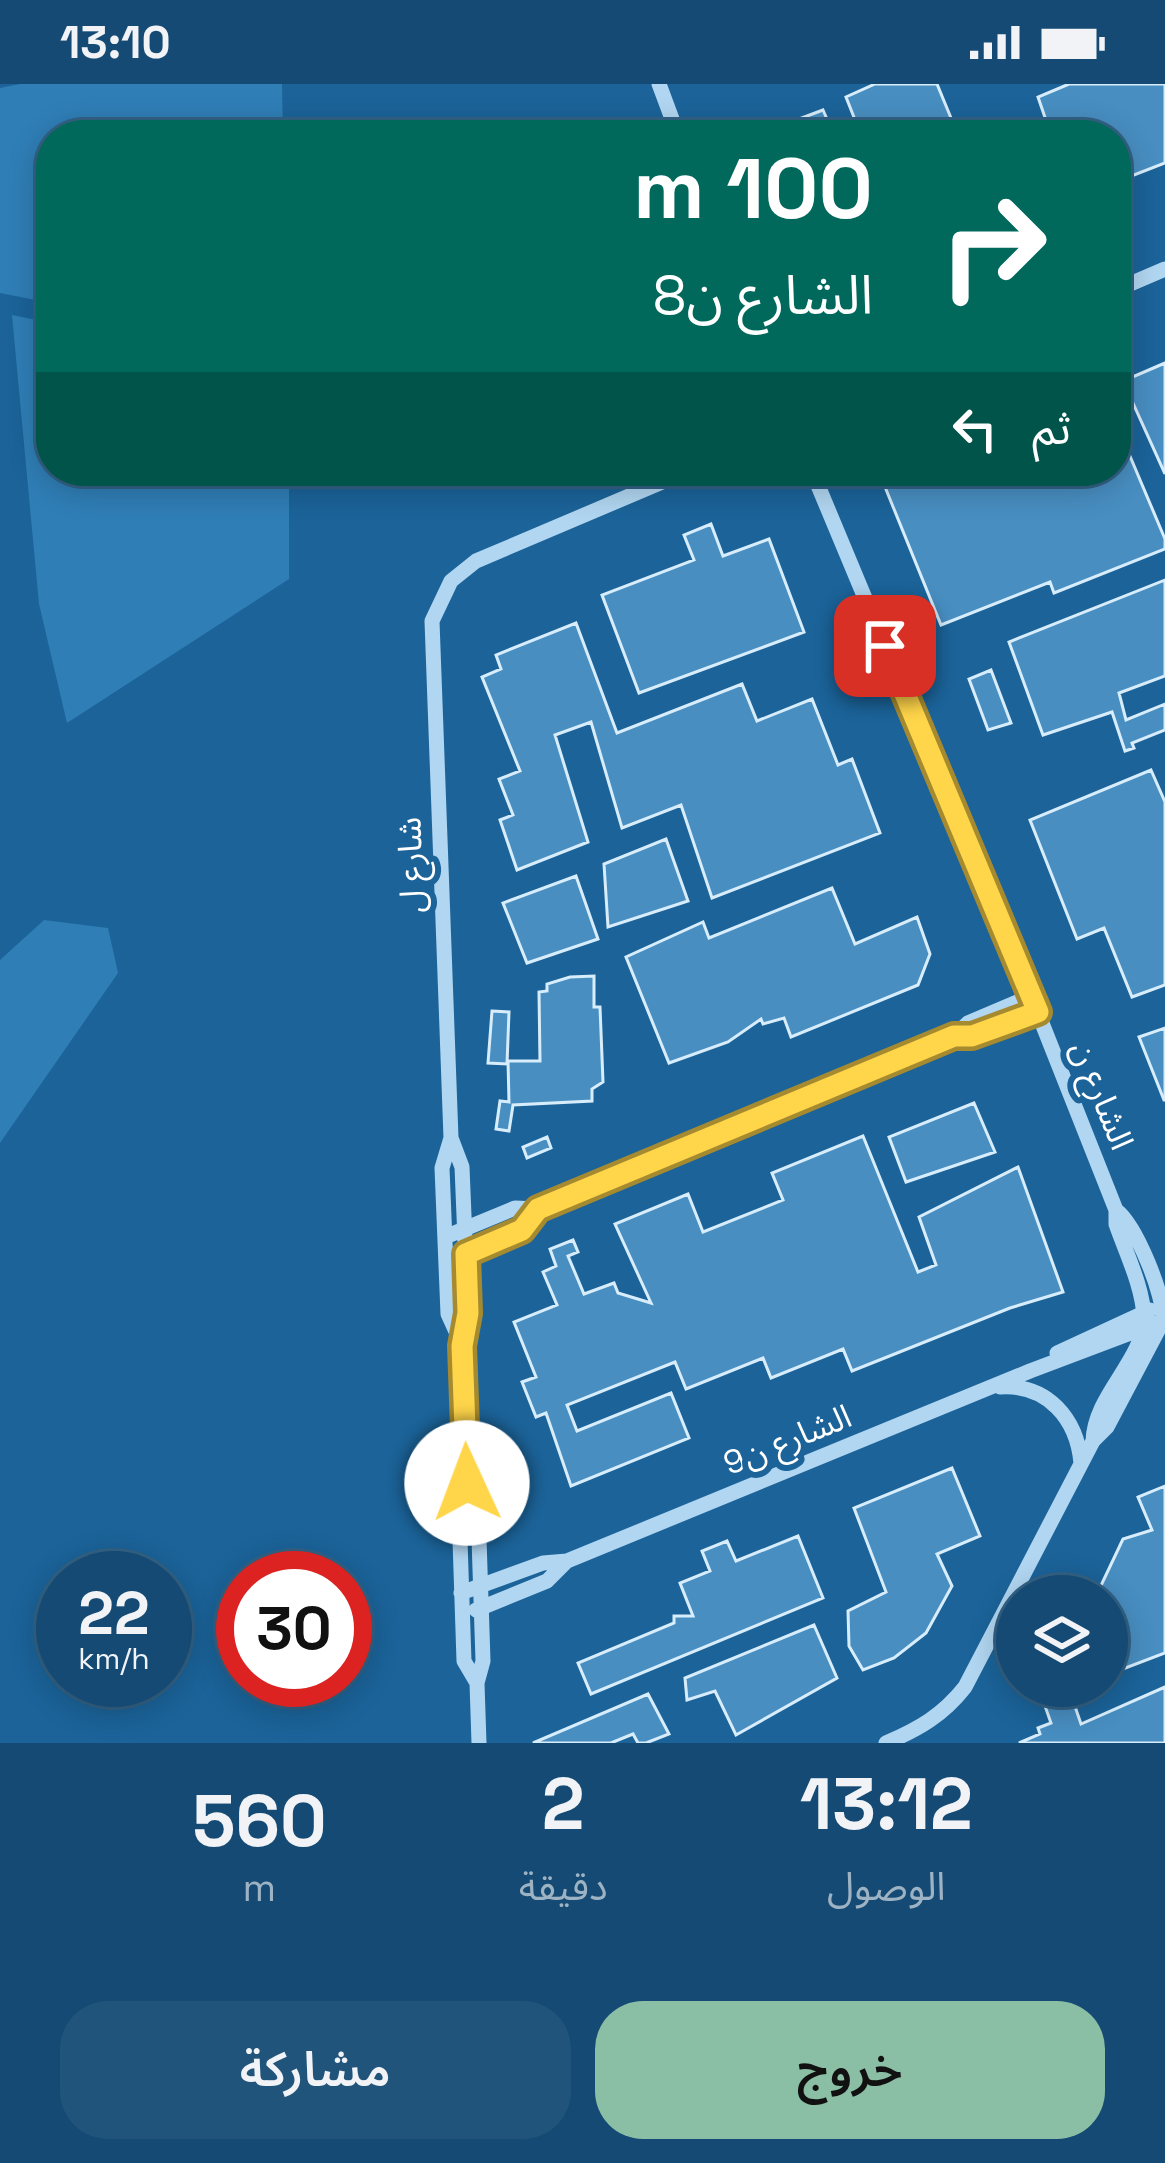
<!DOCTYPE html>
<html lang="ar">
<head>
<meta charset="utf-8">
<style>
	body { margin:0; font-family:"Space Grotesk","Noto Sans Arabic",sans-serif; background:#21547b; color:#f1f3f6; direction:rtl; height:100vh; display:flex; flex-direction:column; font-size:45px; white-space:nowrap }
	* { box-sizing:border-box; margin:0 }
	p { font-size:39px; color:#9db3c4 }
	.icon { flex:none; width:66px; height:66px; fill:none; stroke:currentColor; stroke-width:2; stroke-linecap:round; stroke-linejoin:round }
	.map { position:relative; height:1659px; overflow:hidden; direction:ltr }
	.panel { display:flex; flex-direction:column; background:#144a73; flex:1 }
	.panel>* { flex:none }
	.top-card { position:absolute; left:36px; top:36px; width:1095px; height:366px; border-radius:48px; box-shadow:0 6px 30px #0003,0 0 0 3px #336285; direction:rtl; background:#00695c; color:#fff; overflow:hidden }
	.fabs { position:absolute; left:996px; top:1491px; display:grid; gap:24px }
	.fabs a { display:grid; place-items:center; width:132px; height:132px; border-radius:50%; background:#144a73; box-shadow:0 6px 30px #0003,0 0 0 3px #336285; font-size:60px }
	.speed { position:absolute; left:36px; top:1467px; display:flex; gap:24px; font-size:60px; font-weight:700; text-align:center }
	.speed>* { display:grid; place-content:center; width:156px; height:156px; border-radius:50%; background:#144a73; box-shadow:0 6px 30px #0003,0 0 0 3px #336285; line-height:1 }
	.speed small { font-size:30px; font-weight:400 }
	.speed .limit { border:18px solid #d22; background:#fff; color:#111 }
	.pin { position:absolute; display:grid; place-items:center; width:102px; height:102px; color:#fff; margin:-51px; border-radius:24px; box-shadow:0 6px 18px #0006 }
	.me { position:absolute; width:132px; margin:-66px; rotate:358deg; stroke-linejoin:round; filter:drop-shadow(0 0 9px #0008) }
	.turn { display:flex; align-items:center; gap:42px; height:252px; padding:0 60px; font-size:54px }
	.turn .icon { width:156px; height:156px; stroke-width:2.5 }
	.turn b { display:block; font-size:84px; line-height:102px }
	.then { display:flex; align-items:center; height:114px; padding:0 60px; background:#0003; gap:24px; font-size:45px }
	.eta { display:flex; justify-content:space-evenly; align-items:center; height:204px; text-align:center }
	.eta b { font-size:72px; font-weight:600; line-height:84px }
	.action { display:flex; gap:24px; margin-top:auto; padding:24px 60px }
	.action a { flex:1; height:138px; border-radius:48px; background:#8abfa5; color:#111; font-size:48px; font-weight:600; line-height:138px; text-align:center }
	.action a+a { background:#21547b; color:#f1f3f6 }
	.status { display:flex; justify-content:space-between; align-items:center; height:84px; padding:0 60px; background:#144a73; direction:ltr }
	.status svg { height:33px; fill:currentColor }
	.map>svg:first-child { display:block }
</style>
</head>
<body>
<div class="status"><b>13:10</b><svg viewBox="0 0 49 12"><path d="M0 12V9h3v3zM5 12V6h3v6zM10 12V3h3v9zM15 12V0h3v12zM26 1h20v11H26zM47 4h2v5h-2z"/></svg></div>
<div class="map">
<svg width="1165" height="1659" viewBox="0 0 1165 1659">
	<rect width="100%" height="100%" fill="#1b6399"/>
	<path fill="#2f7eb6" d="M20,0h262l1,51h-232v168l-51,-10v-205z
		M12,231l39,8v148h238v108l-222,144 -28,-119z
		M44,836l64,8 10,45 -118,170v-183z"/>
	<path fill="#488ec1" stroke="#d8edfb" stroke-width="3" d="M875,0h62l21,51h-97l-15,-38z
		M1069,0h96v79l-49,19v-47h-65l-13,-38z
		M823,26l11,25h-75v-1z
		M1165,279v111l-42,-93z
		M1116,339l49,116v10l-111,44 -4,-11 -109,43 -58,-143 32,-11h201z
		M711,440l12,32 46,-17 35,93 -165,61 -37,-98 92,-35 -10,-25z
		M1165,496v96l-46,17 7,27 39,-16v26l-33,13 2,5 -9,3 -13,-39 -69,23 -34,-93z
		M576,539l41,110 125,-49 15,37 55,-22 26,66 14,-6 28,74 -168,65 -31,-93 -59,23 -31,-106 -36,13 33,107 -71,28 -17,-50 13,-5 -14,-36 21,-8 -38,-94 19,-8 -5,-14z
		M991,586l20,53 -23,7 -19,-51z
		M1151,686l14,32v183l-33,12 -28,-69 -27,11 -47,-119z
		M666,755l22,62 -80,26 -4,-63z
		M576,792l22,63 -71,24 -24,-60z
		M832,804l23,56 62,-27 13,37 -12,31 -127,52 -7,-19 -21,6 -2,-5 -33,23 -59,21 -43,-106 77,-35 6,16z
		M594,892v31h6l3,75 -11,7v12l-79,4 -4,26 -13,-2 4,-28 9,1 -1,-41h32l-1,-69 8,-1v-7l23,-7z
		M492,927l17,1 -2,52 -19,-1z
		M1165,944v72h-1l-25,-63z
		M974,1019l21,49 -89,30 -17,-45z
		M863,1052l55,136 18,-7 -17,-48 99,-50 45,125 -53,16 -158,63 -9,-22 -72,29 -8,-20 -77,31 -11,-27 -108,43 10,26 94,-38 18,45 -118,48 -25,-73 -10,4 -14,-35 14,-5 -22,-55 43,-17 -14,-33 13,-6 -6,-17 23,-9 5,12 -10,4 16,38 30,-11 4,10 33,10 -36,-79 73,-30 15,38 80,-32 -11,-27z
		M547,1053l4,11 -24,10 -4,-11z
		M952,1384l28,68 -43,18 15,32 -26,47 -32,25 -31,12 -14,-24 -1,-35 38,-19 -32,-84z
		M1165,1402v167l-58,22v-79h-11l27,-57 29,-9 -14,-33z
		M798,1452l25,62 -232,96 -13,-31 96,-40v-7h19l-13,-33 30,-12 -8,-20 25,-10 9,20z
		M814,1541l23,53 -101,57 -21,-44 -28,9 -2,-22z
		M1038,1602h30l13,38 84,-37v56h-146l21,-9 -2,-6 13,-5z
		M648,1610l21,40 -23,9h-8l-5,-9 -22,9h-78z"/>
	<g fill="none" stroke-linecap="round" stroke-linejoin="round">
		<path stroke="#b1d6f1" stroke-width="15" d="M659,0l19,51
			M1116,206l49,-21
			M812,387l226,542 78,197v14c10,29 27,63 28,94 0,42 -50,77 -51,123
			M954,952l14,-13 63,-27
			M451,1054l-9,30 6,146 14,31
			M445,1153l70,-29 23,1 416,-173 18,-1 66,-22
			M461,1172l61,-26 16,-21
			M1057,1269l93,-43
			M1000,1303c48,-3 77,32 81,76
			M467,1399l11,25 5,153 -6,22 2,60
			M461,1509l82,-30 24,-2 463,-190 135,-51
			M476,1526l71,-29 20,-20
			M477,1599l-13,-22 -5,-151 8,-27 -5,-138 6,-32 -6,-146 -11,-29 -19,-517 19,-40 25,-20 212,-90
			M886,1659c33,-14 57,-28 79,-56l128,-246 14,-14 56,-106c2,-25 -27,-96 -47,-111"/>
	</g>
	<g fill="none" stroke-linecap="round" stroke-linejoin="round">
		<defs>
			<path id="route" d="M467,1399l-5,-137 6,-33 -2,-59 56,-24 16,-21 416,-173h18l66,-24 -153,-366"/>
		</defs>
		<use href="#route" stroke="#a68a30" stroke-width="30"/>
		<use href="#route" stroke="#ffd54a" stroke-width="21"/>
	</g>
	<g text-anchor="middle" stroke-width="12" stroke-linejoin="round" paint-order="stroke">
		<g font-size="33" fill="#fff" stroke="#1b6399">
			<text transform="translate(410 781) rotate(-92)" y="12">شارع ل</text>
			<text transform="translate(1103 1011) rotate(68)" y="12">الشارع ن</text>
			<text transform="translate(787 1355) rotate(-22)" y="12">الشارع ن9</text>
		</g>
	</g>
</svg>
<div class="fabs">
<a><svg class="icon" aria-label="layers" viewBox="0 0 24 24"><path d="M12 4l9 5-9 5-9-5zM3 14l9 5 9-5"/></svg></a>
</div>
<div class="speed"><div>22<small>km/h</small></div><div class="limit">30</div></div>
<div class="pin" style="left:885px;top:562px;background:#d93025"><svg class="icon" aria-label="arrive" viewBox="0 0 24 24"><path d="M6 21V4h12l-3 4 3 4H6"/></svg></div>
<svg class="me" style="left:467px;top:1399px" viewBox="-20 -20 40 40"><circle r="19" fill="#fff"/><path d="M0-13L10 11 0 6-10 11z" fill="#ffd54a"/></svg>
<div class="top-card">
<div class="turn"><svg class="icon" aria-label="right" viewBox="0 0 24 24"><path d="M7 20v-9h11M14 6l5 5-5 5"/></svg><div><b>100 m</b>الشارع ن8</div></div>
<div class="then">ثم<svg class="icon" aria-label="left" viewBox="0 0 24 24"><path d="M17 20v-9H6M10 6l-5 5 5 5"/></svg></div>
</div>
</div>
<section class="panel">
<div class="eta">
<div><b>13:12</b><p>الوصول</p></div>
<div><b>2</b><p>دقيقة</p></div>
<div><b>560</b><p>m</p></div>
</div>
<div class="action"><a>خروج</a><a>مشاركة</a></div>
</section>
</body>
</html>
